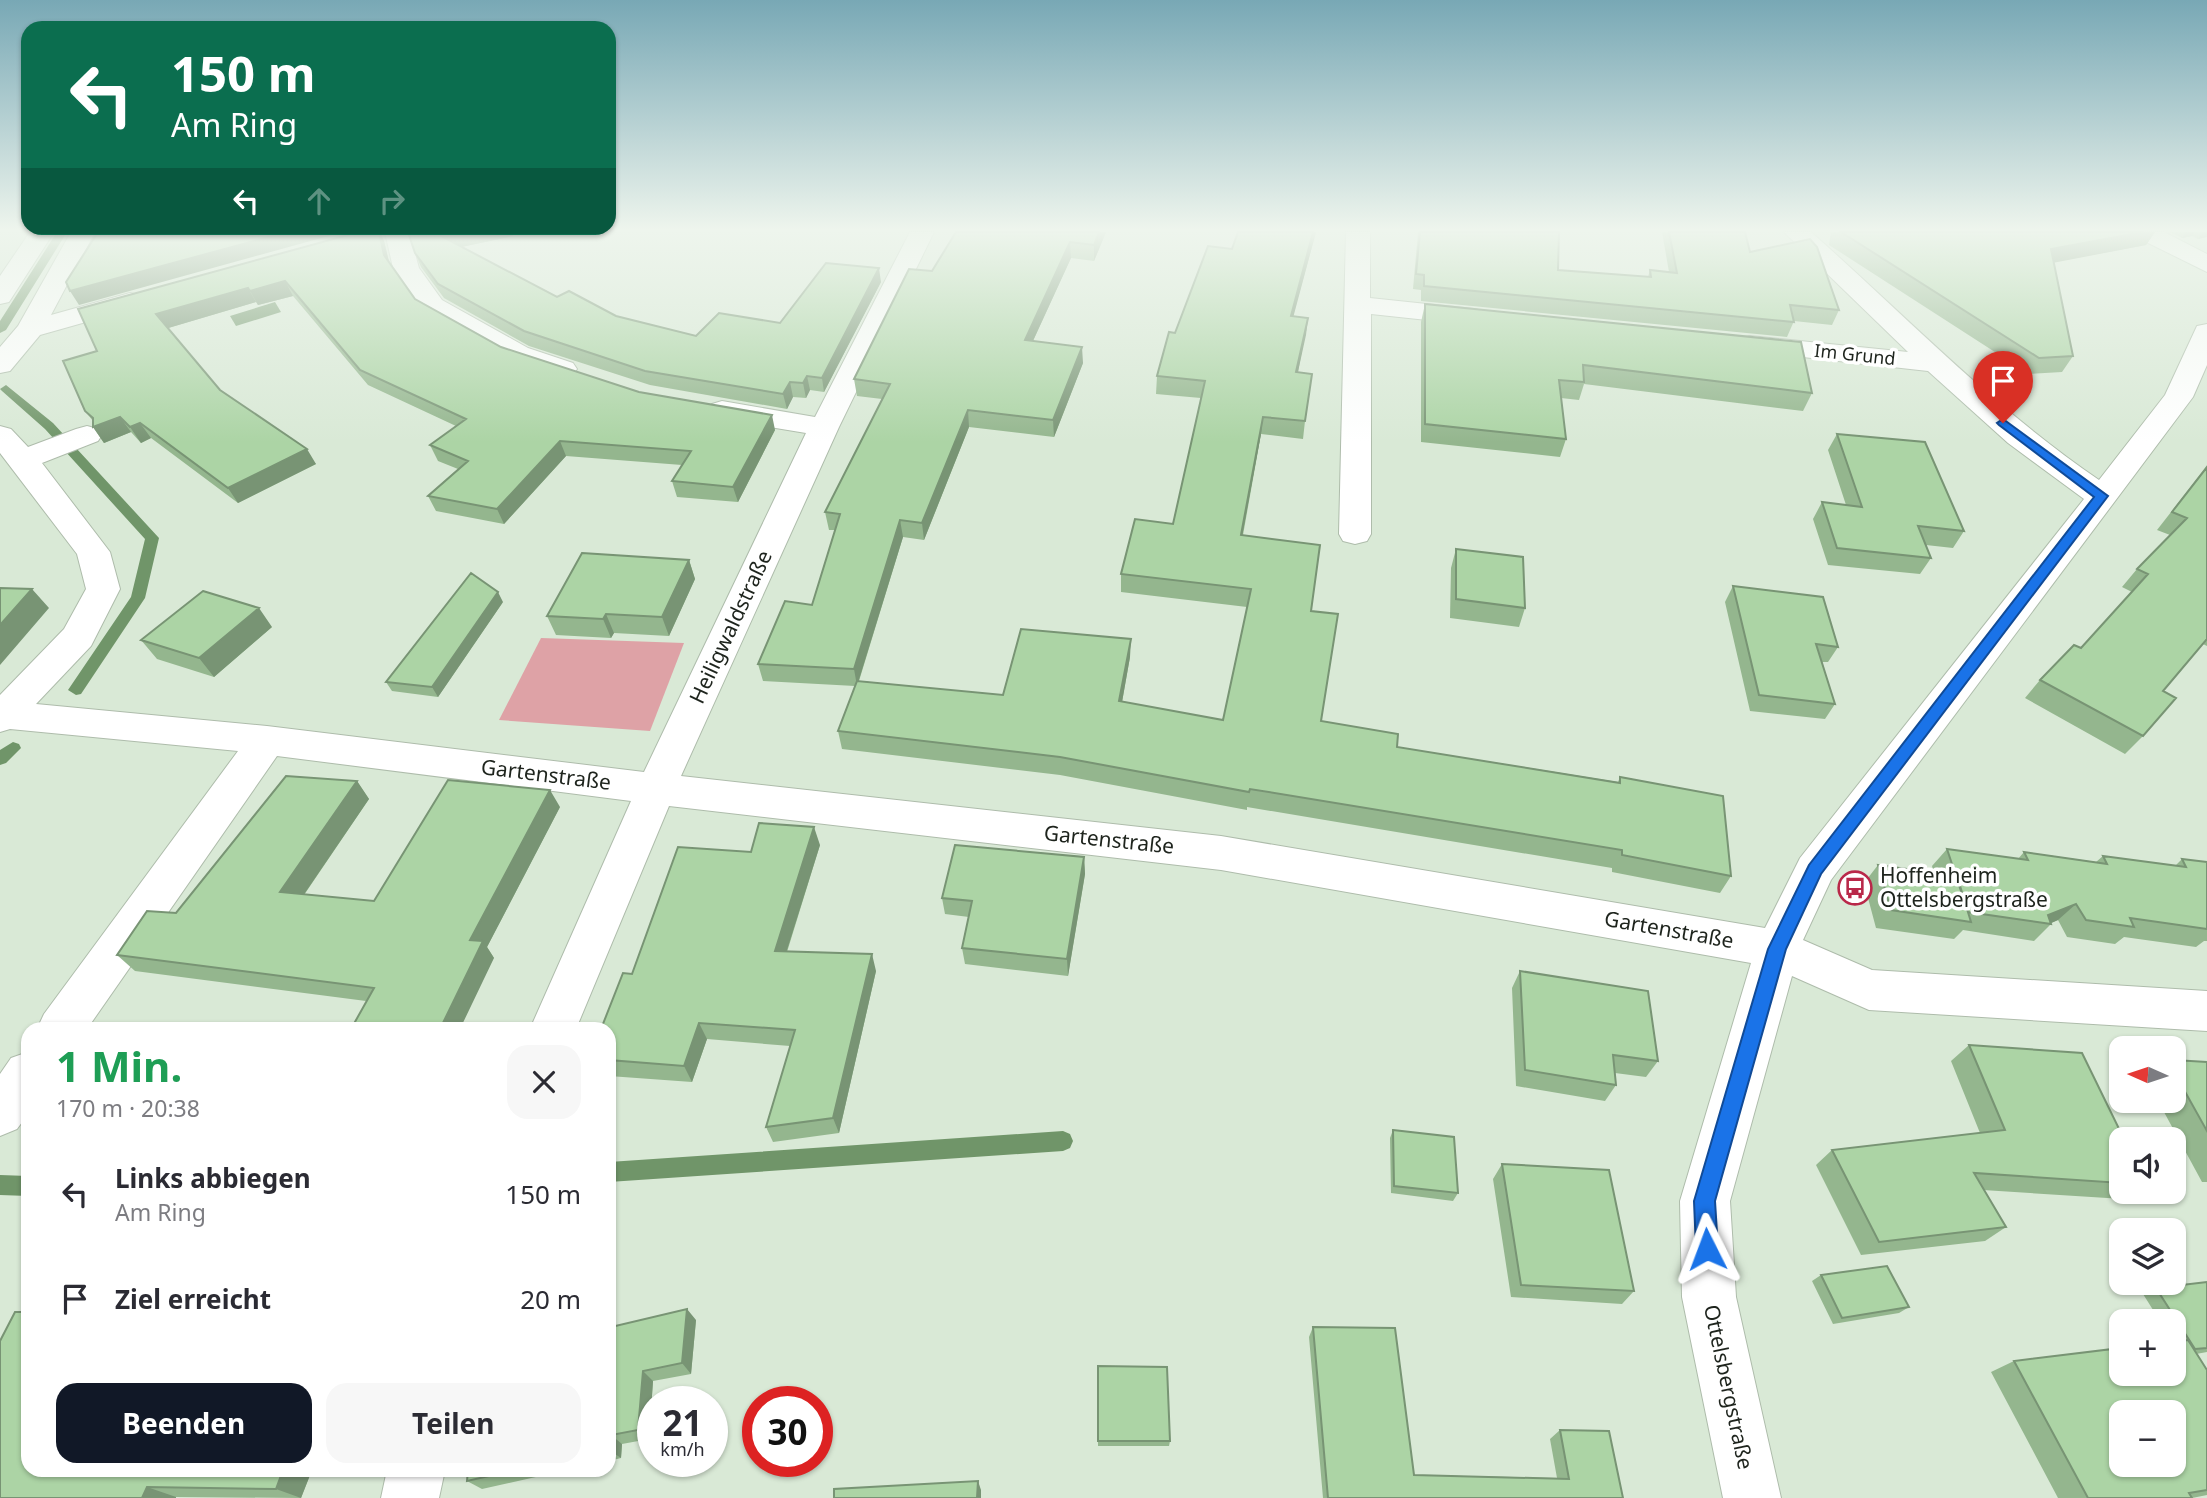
<!DOCTYPE html>
<html lang="de">
<head>
<meta charset="utf-8">
<style>
	body { margin:0; font-family:"Noto Sans",sans-serif; background:#f7f7f7; color:#2b2b33; height:100vh; display:flex; flex-direction:column; font-size:26px; white-space:nowrap }
	* { box-sizing:border-box; margin:0 }
	p { font-size:23px; color:#7c7c81 }
	.icon { flex:none; width:38px; height:38px; fill:none; stroke:currentColor; stroke-width:2; stroke-linecap:round; stroke-linejoin:round }
	.map { position:relative; flex:1; overflow:hidden }
	.details { position:absolute; left:21px; top:1022px; width:595px; height:455px; display:flex; flex-direction:column; background:#fff; border-radius:21px; box-shadow:0 2px 5px #0004 }
	.details>* { flex:none }
	.banner { position:absolute; left:21px; top:21px; width:595px; height:214px; border-radius:21px; box-shadow:0 2px 5px #0004; background:#0b6e4f; color:#fff; overflow:hidden }
	.needle { width:46px; rotate:273deg }
	.tools { position:absolute; left:2109px; top:1036px; display:grid; gap:14px }
	.tools a { display:grid; place-items:center; width:77px; height:77px; border-radius:14px; background:#fff; box-shadow:0 2px 5px #0004; font-size:35px }
	.speed { position:absolute; left:637px; top:1386px; display:flex; gap:14px; font-size:35px; font-weight:700; text-align:center }
	.speed>* { display:grid; place-content:center; width:91px; height:91px; border-radius:50%; background:#fff; box-shadow:0 2px 5px #0004; line-height:1 }
	.speed small { font-size:18px; font-weight:400 }
	.speed .limit { border:10px solid #d22; background:#fff; color:#111 }
	.pin { position:absolute; display:grid; place-items:center; width:60px; height:60px; color:#fff; margin:-72px -30px; border-radius:50% 50% 50% 0; rotate:-45deg; box-shadow:0 0 7px #0007 }
	.pin .icon { rotate:45deg }
	.me { position:absolute; width:77px; margin:-38px; rotate:357deg; stroke-linejoin:round; filter:drop-shadow(0 0 5px #0008) }
	.turn { display:flex; align-items:center; gap:24px; height:147px; padding:0 35px; font-size:32px }
	.turn .icon { width:91px; height:91px; stroke-width:2.5 }
	.turn b { display:block; font-size:49px; line-height:60px }
	.lanes { display:flex; align-items:center; height:66px; padding:0 35px; background:#0003; justify-content:center; gap:35px; direction:ltr }
	.lanes .off { opacity:.35 }
	.round { display:grid; place-items:center; flex:none; width:74px; height:74px; border-radius:21px; background:#f7f7f7 }
	.headline { display:flex; align-items:center; justify-content:space-between; height:119px; padding:0 35px }
	h1 { font-size:42px; font-weight:700; line-height:52px; color:#1e9e55 }
	.action { display:flex; gap:14px; margin-top:auto; padding:14px 35px }
	.action a { flex:1; height:80px; border-radius:21px; background:#111827; color:#fff; font-size:28px; font-weight:700; line-height:80px; text-align:center }
	.action a+a { background:#f7f7f7; color:#2b2b33 }
	ul { padding:0; list-style:none }
	li { display:flex; align-items:center; gap:21px; height:105px; padding:0 35px }
	li div { flex:1 }
	li b { display:block; font-size:26px }
	li em { font-style:normal }
	.map>svg:first-child { display:block }
</style>
</head>
<body>
<div class="map">
<svg width="2207" height="1498" viewBox="0 0 2207 1498">
	<rect width="100%" height="100%" fill="#d9e9d6"/>
	<path fill="#dea2a6" d="M541,638l143,5 -34,88 -151,-11z"/>
	<path fill="#709569" d="M275,302l6,10 -45,14 -6,-10z"/>
	<g fill="none" stroke-linecap="round" stroke-linejoin="round">
		<path fill="#709569" fill-rule="evenodd" d="M57,232h10l-61,98 -6,3v-12z
			M6,385l47,38 106,115 -14,60 -64,96 -5,1 -8,-5 63,-93 14,-58 -100,-110 -43,-38 -2,-2z
			M13,742l6,2 2,4 -15,15 -6,2v-15z
			M1063,1131l7,3 3,7 -3,7 -7,3 -454,31v-20z
			M0,1175l28,1v20l-28,-1z"/>
		<defs>
			<path id="minor" d="M30,232h24l-45,70 -9,2v-28z
				M71,232h24l-44,83 79,-22 9,2 4,6 -4,6 -99,28 -30,36 -10,2v-26l18,-21z
				M385,232h24l10,36 23,32 86,48 45,15 4,6 -4,6 -10,2 -55,-17 -84,-48 -31,-44z
				M910,232h24l-95,195 -158,349 540,60 544,92 35,-70 284,-359 -76,-56 -80,-72 -188,-21 -4,-6 4,-6 10,-2 158,16 -124,-120h27c95,84 182,176 288,248l66,-85 32,-69 10,-2v41l-14,32 -362,483 -28,60 69,30 335,21v40l-338,-21 -77,-34 -62,225 6,96 45,201h-58l-41,-201 -2,-96 71,-238 -530,-93 -552,-64 -93,223h-46l101,-228 -354,-45 -190,273h-50l7,-15 194,-263 -228,-22 -10,3v-37l64,-66 22,-40 -9,-35 -77,-101v-27l11,3 17,18 48,-18 11,-3 11,3 4,6 -4,6 -56,22 68,89 10,37 -29,57 -55,58 231,22 377,46 162,-339 -84,-14 -10,-3 -5,-6 5,-6 10,-3 93,16z
				M1346,232h24v66l104,11 9,2 4,6 -4,6 -9,2 -103,-11v220l-4,7 -12,3 -12,-3 -4,-7z
				M2133,232h31l43,22v18l-71,-35z
				M28,1052v62l-11,15 -17,7v-62l11,-16z
				M387,1470h58l-6,28h-58z"/>
		</defs>
		<use href="#minor" stroke="#aebcab" stroke-width="2"/>
		<use href="#minor" fill="#fff" fill-rule="evenodd"/>
	</g>
	<path fill="#94b68e" d="M359,232l25,9 5,21 26,37 86,48 138,45 136,38 -37,72 -61,-5 -5,-16 10,-16 -116,-9 -62,68 -68,-13 -8,-15 30,-27 -20,-8 -8,-16 26,-19 -88,-41 -75,-89 -35,9 -2,-3 -88,26 52,62 96,74 -78,39 -87,-65 -10,5 -10,-11 -27,11 -11,-16v-6l-8,-10 12,-60z
		M956,232h150l-12,29 -23,-3 -38,83 50,22 -29,74 -85,-10 -45,113 -21,-3 -44,144 144,14 127,-38 -8,45 101,18 24,-113 -126,-15v-18l52,-50 28,-126 -45,-4 1,-18 18,-43 57,-84 6,-17h78l-23,84 15,2 -10,54 7,49 -2,18 -42,-5 -18,101 68,76 10,110 76,26 221,35 2,-5 111,99 -11,17 -108,-21v-4l-365,-61v3l-187,-35 -218,-26 -4,-18 17,-45 -92,-5 -5,-17 54,-59 23,-75h-6l-4,-18 57,-113 -25,-3 -3,-17 78,-108z
		M1418,232h141l-1,38 90,7 2,-7 19,2 -7,-40h83l5,20 89,58 -7,15 -38,-4 -7,16 -366,-36v-11l-8,-1z
		M1831,232h324l-9,13 -92,17 19,94 -11,16 -33,2 -200,-129z
		M2170,232h37l-9,7 -6,-3 -10,2z
		M513,236l-52,11 96,50 59,19 80,20 84,-13 101,-41 -57,110 -14,-2 -4,8 -13,-1 -6,12 -137,-24 -121,-39 -85,-48 -23,-31 -6,-14z
		M1425,304l387,89 -9,18 -219,-27 -5,16 -18,-2 5,41 -6,18 -139,-15v-120z
		M1837,434l127,97 -11,17 -27,-3 5,13 -11,16 -92,-9 -15,-46 9,-17 24,3 -18,-55z
		M2207,466v180l-4,-2 -40,47 -20,45 -18,18 -100,-56 15,-18 41,-32 51,-56 -10,-5 15,-18 33,-34 -13,-5z
		M1456,549l69,59 -6,19 -69,-9 1,-50z
		M689,560l6,19 -26,57 -55,-3 -3,5 -55,-3 -9,-19z
		M1733,586l105,61 -10,15h-6l13,42 -10,15 -75,-8 -25,-109z
		M503,602l-65,95 -46,-6 -6,-9z
		M272,627l-58,50 -57,-18 -16,-19z
		M357,781l12,18 -65,96 70,6 186,-94 -73,140 7,11 -128,43 -231,-30 -18,-16 59,-42z
		M820,845l-33,107 89,19 -37,162 -66,9 -7,-15 24,-81 -83,-7 -15,43 -83,-6v-47l23,-55 119,-122z
		M1947,849l71,10 6,-7 72,10 7,-6 72,10 7,-7 25,3v79h-3l-8,6 -72,-10 -9,7 -48,-7 -9,-17 -7,3v1l-17,17 -71,-11 -9,9 -78,-11 -12,-45 14,-18 56,8 -2,-7z
		M1084,857l1,17 -17,102 -103,-12 -3,-16 7,-31 -24,-3 -3,-16z
		M1520,971l138,90 -12,16 -31,-4 1,12 -11,16 -89,-15 -4,-98z
		M1969,1045l152,94v53h14l-12,7 -140,-9 23,37 -21,14 -124,14 -45,-90 16,-15 148,-17 -29,-72z
		M2207,1062v120h-5l-44,-81h16v-29z
		M1393,1130l65,63 -5,8 -62,-8 -1,-55z
		M1502,1164l132,127 -12,13 -111,-7 -18,-118z
		M1821,1275l88,32 -10,6 -66,11 -21,-43z
		M2207,1282v70l-11,2 11,16v125l-15,3h-134l-67,-126 23,-11 160,13v-53h-14l-17,-27 13,-6z
		M696,1320l-5,54 -38,7 -4,58 -27,5 -1,14 -12,3v-104z
		M1313,1327l101,148 143,3 -7,-39 10,-9 63,68h-300l-14,-161z
		M1098,1366l72,75 -1,5h-71z
		M28,1470h284l-11,28 -125,-1v1h-176z
		M468,1470h99l-85,19 -15,-8z"/>
	<path fill="#789474" d="M287,232h56l-264,73 -9,-14z
		M379,232h1l4,9 7,29 -7,-15z
		M460,232h52l1,4 -66,14 -6,-14z
		M1099,232h7l-12,29v-16z
		M1313,232h3l-27,101 2,-17z
		M2143,232h12l-9,13 -104,20 9,-16z
		M2186,232h9l-3,4 -10,2z
		M2203,232h4v5l-9,2z
		M1070,242l1,16 -45,98 -1,-16z
		M879,268l2,14 -57,110 -2,-14z
		M285,281l8,15 -35,9 -8,-14z
		M248,288l8,14 -91,27 -9,-15z
		M1308,318l-2,17 -12,55 2,-18z
		M1082,347l1,16 -29,74 -1,-17z
		M807,376l3,14 -4,8 -3,-15z
		M790,382l3,15 -6,12 -4,-15z
		M968,410l1,17 -45,113 -2,-17z
		M772,415l3,15 -37,72 -5,-15z
		M120,417l11,15 -27,11 -11,-16z
		M1263,417l-2,17 -22,119 2,-18z
		M140,423l11,15 -10,5 -11,-16z
		M560,441l6,15 -62,68 -7,-15z
		M307,449l9,15 -78,39 -10,-15z
		M900,520l3,17 -46,149 -3,-17z
		M689,560l6,19 -26,57 -7,-19z
		M32,589l17,19 -49,57v-40z
		M498,592l5,10 -65,95 -6,-10z
		M259,608l13,19 -58,50 -15,-19z
		M606,614l8,19 -3,5 -8,-19z
		M1131,639l-1,18 -11,62v-18z
		M357,781l12,18 -75,110 -14,-17z
		M550,790l10,17 -73,140 7,11 -34,71h-20l30,-89z
		M814,827l6,18 -39,124 -6,-18z
		M1084,857l1,17 -17,102 -1,-17z
		M2076,904l-18,16 -9,4 -1,-9z
		M872,954l4,17 -37,162 -6,-15z
		M699,1023l8,16 -15,43 -8,-16z
		M687,1309l9,11 -5,54 -9,-11z
		M643,1371l10,10 -4,58 -11,-9z
		M611,1435l11,9 -1,14 -12,-8z
		M283,1470h29l-11,28 -25,-9z
		M978,1481l3,9v8h-4z
		M147,1487l29,10v1h-34z"/>
	<path fill="#acd4a5" stroke="#789474" stroke-width="2" fill-rule="evenodd" d="M98,232h189l-217,59 -4,-9z
		M359,232h20l5,23 31,44 86,48 138,45 133,23 -39,72 -61,-6 19,-30 -131,-10 -63,68 -69,-13 40,-35 -38,-16 36,-26 -106,-49 -75,-89 -35,10 -2,-3 -92,26 64,76 87,59 -79,39 -88,-65 -10,4 -10,-10 -27,10v-9l-8,-7 -22,-50 34,-10 -19,-42z
		M408,232h52l-19,4 116,61 12,-6 47,25 80,20 23,-23 61,10 46,-60 53,5 -57,110 -15,-2 -4,7 -13,-1 -7,12 -138,-23 -121,-40 -86,-47 -23,-31z
		M956,232h143l-5,13 -24,-3 -45,98 57,7 -29,73 -85,-10 -46,113 -22,-3 -46,149 -96,-5 27,-63 27,4 28,-91 -15,-2 65,-128 -36,-5 55,-110 23,2z
		M1238,232h75l-22,84 17,2 -12,54 16,2 -7,47 -42,-4 -22,118 79,10 -9,66 27,3 -17,107 77,13 -1,13 223,36v-6l103,19 8,80 -109,-21v-5l-372,-61 -1,3 -189,-35 -222,-26 19,-50 146,14 18,-66 110,10 -12,62 104,19 28,-131 -130,-15 14,-55 38,5 32,-143 -48,-5 12,-44 6,1 33,-87 24,3z
		M1420,232h139l-1,38 93,7 -1,-7 27,3 -8,-41h76l5,20 60,-13 7,8 22,63 -49,-5 4,17 -370,-36v-11l-8,-1z
		M1841,232h302l-92,17 22,107 -34,2z
		M1425,304l376,38 11,51 -229,-28 1,17 -25,-2 7,59 -141,-15z
		M1837,434l88,8 39,89 -46,-5 13,32 -94,-10 -15,-46 40,5z
		M2207,467v172l-44,52 13,7 -33,38 -103,-56 34,-35 7,3 67,-74 -11,-5 50,-51 -15,-6z
		M1456,549l67,8 2,51 -69,-9z
		M582,553l107,7 -27,57 -56,-3 -3,5 -56,-3z
		M471,573l27,19 -66,95 -46,-5z
		M1733,586l90,11 15,50 -22,-3 19,60 -76,-9z
		M0,588l32,1 -32,36z
		M203,591l56,17 -60,50 -58,-18z
		M286,776l71,5 -77,111 94,9 74,-121 102,10 -80,150 13,1 -43,88h-89l23,-41 -257,-33 30,-44 29,2z
		M759,823l55,4 -39,124 97,3 -39,164 -67,9 29,-97 -96,-7 -15,43 -75,-6v-31h-8l22,-56 9,1 46,-127 73,5z
		M955,845l129,12 -17,102 -105,-11 10,-47 -30,-3z
		M1947,849l81,11 -4,-8 83,12 -4,-8 83,11 -4,-8 25,3v67l-77,-11 4,9 -48,-7 -10,-16 -28,11 3,9 -83,-12z
		M1878,865l79,11 14,46 -80,-12z
		M1520,971l128,20 10,70 -45,-6 3,30 -91,-15z
		M1969,1045l113,8 42,86h-3v44l-147,-10 32,54 -127,15 -47,-92 173,-20z
		M2174,1060l33,2v69l-33,-59z
		M1393,1130l61,7 4,56 -64,-7z
		M1502,1164l107,6 25,121 -113,-6z
		M1887,1266l22,41 -67,11 -21,-43z
		M2207,1282v66l-12,1 -39,-61z
		M687,1309l-5,54 -39,8 -5,59 -27,5 -2,15v-93h3l-1,-30z
		M15,1312h13v158h255l-7,19 -129,-2 -5,11h-142v-157z
		M1313,1327l82,1 19,147 155,4 -9,-49 49,1 14,67h-295z
		M2188,1340l19,30v120l-18,3 3,5h-104l-74,-137 107,-13v26h53v-32zM2121,1412h53v53h-53z
		M1098,1366l69,1 3,74h-72z
		M468,1470h48l-49,11z
		M978,1481l-1,17h-143v-9z"/>
	<linearGradient id="sky" x2="0" y2="1"><stop stop-color="#78a8b5"/><stop offset="0.52" stop-color="#eef5ed"/><stop offset="1" stop-color="#eef5ed" stop-opacity="0"/></linearGradient>
	<rect width="2207" height="442" fill="url(#sky)"/>
	<path fill="#1a73e8" stroke="#114b97" stroke-width="2" d="M2003,419l105,77 -287,378 -35,75 -64,227 -7,25 3,48 -4,7 -7,4 -8,-4 -3,-7 -2,-48 74,-252 41,-84 285,-368 -95,-72 -2,-2z"/>
	<defs>
		<symbol id="bus-ring" viewBox="-11 -11 22 22"><circle r="9.5" fill="#fff" stroke="#b92849" stroke-width="1.5"/><path d="M-5-6H5V4H4V6H2V4H-2V6H-4V4H-5ZM-3.5-4V0h7V-4ZM-3.5 1.2v1.5H-2V1.2ZM2 1.2v1.5H3.5V1.2Z" fill="#b92849"/></symbol>
	</defs>
	<g fill-rule="evenodd">
		<use href="#bus-ring" x="1836" y="869" width="38" height="38"/>
	</g>
	<g text-anchor="middle" stroke-width="7" stroke-linejoin="round" paint-order="stroke">
		<g font-size="18" fill="#1e241d" stroke="#fff">
			<text transform="translate(1855 355) rotate(6)" y="6">Im Grund</text>
		</g>
		<g font-size="21" fill="#1e241d" stroke="#fff">
			<text transform="translate(731 627) rotate(-65)" y="7">Heiligwaldstraße</text>
			<text transform="translate(546 775) rotate(7)" y="7">Gartenstraße</text>
			<text transform="translate(1109 840) rotate(6)" y="7">Gartenstraße</text>
			<text transform="translate(1669 930) rotate(10)" y="7">Gartenstraße</text>
			<text transform="translate(1728 1387) rotate(78)" y="7">Ottelsbergstraße</text>
		</g>
		<g font-size="21" fill="#1e241d" stroke="#fff" text-anchor="start">
			<text x="1880" y="883">Hoffenheim<tspan x="1880" dy="24">Ottelsbergstraße</tspan></text>
		</g>
	</g>
</svg>
<div class="tools">
<a><svg class="needle" viewBox="-14 -14 28 28"><path d="M0-13l5 13h-10z" fill="#e53935"/><path d="M0 13l5-13h-10z" fill="#7c7c81"/></svg></a>
<a><svg class="icon" aria-label="sound" viewBox="0 0 24 24"><path d="M4 9h4l5-4v14l-5-4H4zM17 9q2 3 0 6"/></svg></a>
<a><svg class="icon" aria-label="layers" viewBox="0 0 24 24"><path d="M12 4l9 5-9 5-9-5zM3 14l9 5 9-5"/></svg></a>
<a>+</a>
<a>−</a>
</div>
<div class="speed"><div>21<small>km/h</small></div><div class="limit">30</div></div>
<div class="pin" style="left:2003px;top:423px;background:#d93025"><svg class="icon" aria-label="arrive" viewBox="0 0 24 24"><path d="M6 21V4h12l-3 4 3 4H6"/></svg></div>
<svg class="me" style="left:1707px;top:1249px" viewBox="-20 -20 40 40"><path d="M0-17L14 15 0 8-14 15z" fill="#1a73e8" stroke="#fff" stroke-width="4"/></svg>
<div class="banner">
<div class="turn"><svg class="icon" aria-label="left" viewBox="0 0 24 24"><path d="M17 20v-9H6M10 6l-5 5 5 5"/></svg><div><b>150 m</b>Am Ring</div></div>
<div class="lanes"><svg class="icon" aria-label="left" viewBox="0 0 24 24"><path d="M17 20v-9H6M10 6l-5 5 5 5"/></svg><svg class="icon off" aria-label="ahead" viewBox="0 0 24 24"><path d="M12 20V5M6 11l6-6 6 6"/></svg><svg class="icon off" aria-label="right" viewBox="0 0 24 24"><path d="M7 20v-9h11M14 6l5 5-5 5"/></svg></div>
</div>
<section class="details">
<div class="headline"><div><h1>1 Min.</h1><p>170 m · 20:38</p></div><a class="round"><svg class="icon" aria-label="close" viewBox="0 0 24 24"><path d="M6 6l12 12M18 6L6 18"/></svg></a></div>
<ul>
<li><svg class="icon" aria-label="left" viewBox="0 0 24 24"><path d="M17 20v-9H6M10 6l-5 5 5 5"/></svg><div><b>Links abbiegen</b><p>Am Ring</p></div><em>150 m</em></li>
<li><svg class="icon" aria-label="arrive" viewBox="0 0 24 24"><path d="M6 21V4h12l-3 4 3 4H6"/></svg><div><b>Ziel erreicht</b></div><em>20 m</em></li>
</ul>
<div class="action"><a>Beenden</a><a>Teilen</a></div>
</section>
</div>
</body>
</html>
